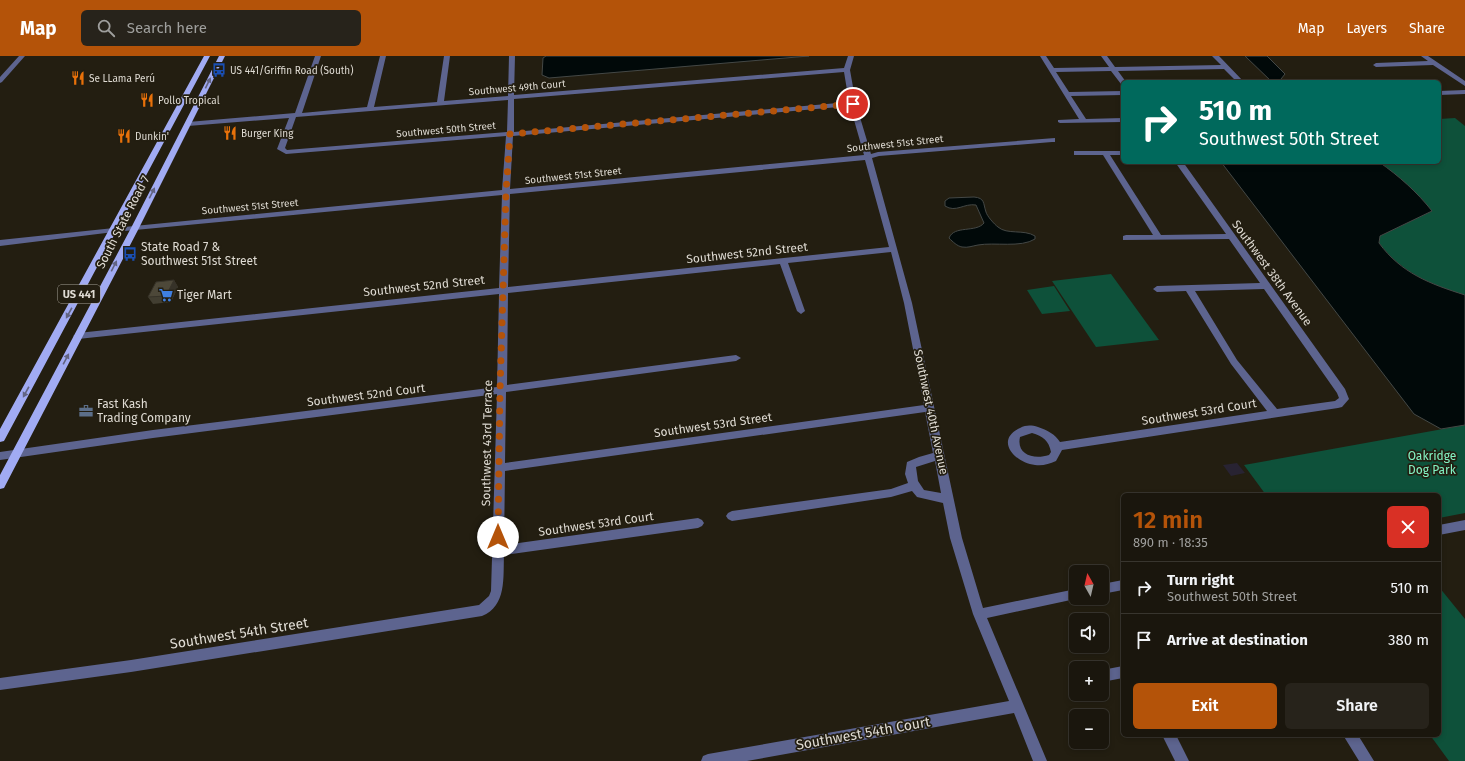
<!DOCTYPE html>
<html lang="en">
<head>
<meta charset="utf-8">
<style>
	body { margin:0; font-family:"Fira Sans",sans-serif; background:#27231b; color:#f1f3f6; height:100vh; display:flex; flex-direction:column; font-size:15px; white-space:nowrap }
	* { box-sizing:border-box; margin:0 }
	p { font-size:13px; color:#9f9f9d }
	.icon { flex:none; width:22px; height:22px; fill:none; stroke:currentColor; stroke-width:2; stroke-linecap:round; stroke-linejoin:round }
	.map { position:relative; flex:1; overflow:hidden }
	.panel { position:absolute; left:1121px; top:437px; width:320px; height:244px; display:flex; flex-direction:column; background:#1a160d; border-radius:6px; box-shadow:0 2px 6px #0003,0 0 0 1px #38352e }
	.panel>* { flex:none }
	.top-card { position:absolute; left:1121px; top:24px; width:320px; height:84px; border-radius:6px; box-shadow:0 2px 6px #0003,0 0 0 1px #38352e; background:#00695c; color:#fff; overflow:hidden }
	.needle { width:26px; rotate:352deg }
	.controls { position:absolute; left:1069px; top:509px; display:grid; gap:8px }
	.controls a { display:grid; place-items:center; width:40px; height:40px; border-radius:6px; background:#1a160d; box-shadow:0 2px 6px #0003,0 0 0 1px #38352e; font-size:20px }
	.pin { position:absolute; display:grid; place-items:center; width:34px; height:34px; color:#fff; margin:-17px; border:2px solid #fff; border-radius:50%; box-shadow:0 1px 4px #0007 }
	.me { position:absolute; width:44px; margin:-22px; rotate:0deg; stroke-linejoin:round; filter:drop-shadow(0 0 3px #0008) }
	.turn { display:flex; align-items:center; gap:14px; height:84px; padding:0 12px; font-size:18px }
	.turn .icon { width:52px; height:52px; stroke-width:2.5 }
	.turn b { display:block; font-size:28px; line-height:34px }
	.round { display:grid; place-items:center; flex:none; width:42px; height:42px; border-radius:6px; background:#27231b }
	.summary { display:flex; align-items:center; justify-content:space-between; height:68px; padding:0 12px }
	h1 { font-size:24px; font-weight:600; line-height:30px; color:#b45309 }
	.action { display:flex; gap:8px; margin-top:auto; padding:8px 12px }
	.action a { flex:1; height:46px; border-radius:6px; background:#b45309; color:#fff; font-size:16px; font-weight:600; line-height:46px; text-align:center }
	.action a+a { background:#27231b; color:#f1f3f6 }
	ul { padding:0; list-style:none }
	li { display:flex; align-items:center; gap:12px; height:52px; padding:0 12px; border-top:1px solid #38352e }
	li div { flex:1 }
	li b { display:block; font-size:15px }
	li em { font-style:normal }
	header { display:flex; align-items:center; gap:24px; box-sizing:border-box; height:56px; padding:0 20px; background:#b45309; color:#fff }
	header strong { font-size:19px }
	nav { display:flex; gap:22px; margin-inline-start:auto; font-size:14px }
	.search { width:280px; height:36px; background:#27231b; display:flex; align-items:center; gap:10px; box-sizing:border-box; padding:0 14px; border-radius:6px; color:#9f9f9d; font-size:15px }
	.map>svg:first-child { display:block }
</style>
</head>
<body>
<header>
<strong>Map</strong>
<div class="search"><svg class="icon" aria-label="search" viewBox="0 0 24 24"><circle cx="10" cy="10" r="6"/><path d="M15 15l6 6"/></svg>Search here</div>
<nav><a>Map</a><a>Layers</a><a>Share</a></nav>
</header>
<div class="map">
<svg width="1465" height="705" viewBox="0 0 1465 705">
	<rect width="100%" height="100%" fill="#231e11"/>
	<path fill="#282332" d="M1237,407l8,10 -14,3 -8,-11z"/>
	<path fill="#0e513a" d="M1455,62l10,8v169c-35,-11 -63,-22 -86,-52l1,-7 52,-25c-15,-19 -34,-35 -53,-49h60v-43z
		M1111,218l48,66 -63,7 -44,-66z
		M1054,230l16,25 -28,3 -15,-24z
		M1465,369v88l-26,5v-23h-173l-22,-30z
		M1439,531l26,32v142h-16l-19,-26h9z"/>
	<path fill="#010909" stroke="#444846" d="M546,0h263l-260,22 -7,-3 1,-17z
		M1245,0h22l18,18 -4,5 3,3h-12z
		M1221,106h158c20,14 38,30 53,49l-52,25 -1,7c22,30 51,41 86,52v130l-24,4 -27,-15z
		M974,141c11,1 9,6 12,15 1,4 8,12 12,15 9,8 26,2 37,9v3c-14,9 -41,3 -57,6 -6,1 -10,3 -16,2 -5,-1 -9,-5 -13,-9 5,-13 27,-5 35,-15l-8,-18c-12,-2 -20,8 -31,1v-5l4,-3z"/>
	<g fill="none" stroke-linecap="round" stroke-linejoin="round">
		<path fill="#5d648f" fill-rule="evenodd" d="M19,0h6l-23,26 -2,1v-6z
			M315,0h6l-19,57 65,-6 13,-51h6l-12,51 63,-5 7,-46h6l-6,45 64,-5 1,-40h6l-1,39 330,-27 4,-12h6l-4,14 6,34 15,50 7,-2 177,-14v4h-3l-173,14 -7,2 40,145 50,235 21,70 93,-19v9h4l-93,20 60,143h-14l-19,-48 -267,48h-46l2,-5 5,-2 301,-53 -36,-87 -23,-76 -7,-35 -26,-6 -5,-6 -21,6 -159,24 -4,-2 -2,-3 2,-3 4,-2 159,-22 17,-6 -3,-9 2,-12 12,-5 14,-4 -8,-41 -420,59 -1,74 194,-27 4,2 2,3 -2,3 -4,2 -194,27c-1,22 3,51 -22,61l-351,56 -131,18v-12l131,-18 348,-55 10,-9 2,-5 6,-197 -344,44 -153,22v-8l153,-22 344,-43 2,-93 -421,45 -5,-3 5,-3 421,-45 3,-93 -388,37 -114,14v-6l114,-12 388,-38 4,-54 -220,18 -9,-5 12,-31 -101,8 -3,-2 3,-2 107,-9zM844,16l5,30 -335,30v-33zM508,44l-1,32 -220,18 -2,-2 11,-31zM850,50l14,49 -354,34 3,-53zM865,104l24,87 -381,40 2,-93zM891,196l13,51 20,102 -419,58 1,-71 230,-31 5,-3 -5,-3 -229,30 1,-92 272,-29 17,47 4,3 4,-3 -17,-48zM935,405l6,32 -17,-3 -6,-9 -2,-14z
			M1040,0h6l8,12 55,-1 -8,-11h6l8,11 106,-2 -9,-9h7l25,26h-7l-13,-13 -106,2 8,11h-3v3l-2,-1 -10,-13 -55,1 13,20 54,-1v4l-52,1 15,23 37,-1v4l-63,1 -2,-1v-2l21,-1z
			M1421,0h7l37,25v5l-32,-21 -57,2 -3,-2 3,-2 52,-2z
			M1465,34v4l-26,1v-4z
			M1074,95h49v4h-13l51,80 65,-1 -51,-72h8l162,227 4,10 -7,8 -4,1 -276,42 -6,11c-7,3 -13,5 -21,4 -20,-2 -41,-25 -15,-37 6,-3 11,-3 18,-1 9,3 17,7 22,15l207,-31 -36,-47 -45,-73 -29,1 -4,-3 4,-3 103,-3 -31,-44 -106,1v-4l3,-1h27l-50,-80h-29zM1264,233l73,104 2,5 -4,3 -58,8 -40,-49 -42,-69zM1032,377c11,3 17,8 19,19l-2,3c-15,5 -33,0 -29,-18z
			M1465,464v10l-26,5v-10z
			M1123,524v10l-21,4v-10z
			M1123,610v12l-21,4v-12z
			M1162,679h14l13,26h-14z
			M1343,679h15l16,26h-15z"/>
		<path fill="#a1abf3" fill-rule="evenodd" d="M204,0h6l-206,385 -4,1v-13z
			M219,0h6l-86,172 -135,260 -4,1v-14l131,-247z"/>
	</g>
	<path fill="#423e31" d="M174,224l4,7 -7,15 -18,2 -5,-7z"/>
	<path fill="#363228" d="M174,224l4,7 -7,15 -5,-6z"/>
	<path fill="#4d4839" stroke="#363228" d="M174,224l-8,16 -18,1 8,-15z"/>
	<defs><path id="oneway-solid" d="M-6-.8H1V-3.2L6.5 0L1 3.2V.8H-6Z"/></defs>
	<g fill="#626482">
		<use href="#oneway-solid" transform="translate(208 27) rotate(-64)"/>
		<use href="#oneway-solid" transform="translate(152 137) rotate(-63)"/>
		<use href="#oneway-solid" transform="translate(114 210) rotate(-63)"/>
		<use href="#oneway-solid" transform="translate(69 257) rotate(119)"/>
		<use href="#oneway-solid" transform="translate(66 303) rotate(-62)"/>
		<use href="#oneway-solid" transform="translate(26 336) rotate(119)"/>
	</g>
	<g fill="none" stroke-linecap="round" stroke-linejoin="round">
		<path stroke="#b45309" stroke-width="7" stroke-dasharray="0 12.6" d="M498,481l2,-147 6,-197 4,-59 343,-30"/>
	</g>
	<defs>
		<symbol id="bus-bare" viewBox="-9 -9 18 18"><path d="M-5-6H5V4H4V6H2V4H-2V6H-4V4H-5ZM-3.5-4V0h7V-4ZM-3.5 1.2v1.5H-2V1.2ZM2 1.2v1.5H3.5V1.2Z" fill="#1a4fb4" stroke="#231e11" stroke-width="2.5" paint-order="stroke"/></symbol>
		<symbol id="restaurant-bare" viewBox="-9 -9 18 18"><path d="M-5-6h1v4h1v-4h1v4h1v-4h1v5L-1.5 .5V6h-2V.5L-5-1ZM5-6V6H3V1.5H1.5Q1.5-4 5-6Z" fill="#e8710a" stroke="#231e11" stroke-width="2.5" paint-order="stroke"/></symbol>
		<symbol id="supermarket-bare" viewBox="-9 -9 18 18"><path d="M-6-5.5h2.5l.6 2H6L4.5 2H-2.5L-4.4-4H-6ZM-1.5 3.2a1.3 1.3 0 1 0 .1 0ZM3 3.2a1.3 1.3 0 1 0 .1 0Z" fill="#3f7fe0" stroke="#231e11" stroke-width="2.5" paint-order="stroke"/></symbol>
		<symbol id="office-bare" viewBox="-9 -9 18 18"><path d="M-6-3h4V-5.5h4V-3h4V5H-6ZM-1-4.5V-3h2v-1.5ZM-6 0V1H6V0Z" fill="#5c6f8a" stroke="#231e11" stroke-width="2.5" paint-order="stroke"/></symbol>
	</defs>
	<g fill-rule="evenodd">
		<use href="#bus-bare" x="209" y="4" width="20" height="20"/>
		<use href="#restaurant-bare" x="68" y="12" width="20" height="20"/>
		<use href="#restaurant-bare" x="137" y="34" width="20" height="20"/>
		<use href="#restaurant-bare" x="220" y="67" width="20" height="20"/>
		<use href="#restaurant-bare" x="114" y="70" width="20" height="20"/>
		<use href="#bus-bare" x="120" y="188" width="20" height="20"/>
		<use href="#supermarket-bare" x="156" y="229" width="20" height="20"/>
		<use href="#office-bare" x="76" y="345" width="20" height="20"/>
	</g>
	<g text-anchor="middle" stroke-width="3.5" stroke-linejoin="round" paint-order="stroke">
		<g font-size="10" fill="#dfdbd3" stroke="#231e11" text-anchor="start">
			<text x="230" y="18">US 441/Griffin Road (South)</text>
			<text x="89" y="26">Se LLama Perú</text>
			<text x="158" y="48">Pollo Tropical</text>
			<text x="241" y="81">Burger King</text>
			<text x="135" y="84">Dunkin'</text>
		</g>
		<g font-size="10" fill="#dfdbd3" stroke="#231e11">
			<text transform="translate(517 31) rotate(-5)" y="4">Southwest 49th Court</text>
			<text transform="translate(446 73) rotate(-5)" y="4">Southwest 50th Street</text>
			<text transform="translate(895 87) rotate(-6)" y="4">Southwest 51st Street</text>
			<text transform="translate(573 119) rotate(-6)" y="4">Southwest 51st Street</text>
			<text transform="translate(250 150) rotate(-5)" y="4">Southwest 51st Street</text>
		</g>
		<rect fill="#231e11" stroke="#a7a299" stroke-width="1" x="58" y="229" width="42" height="18" rx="3"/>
		<g font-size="11" font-weight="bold" fill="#dfdbd3">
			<text x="79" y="242">US 441</text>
		</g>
		<g font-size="12" fill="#dfdbd3" stroke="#231e11">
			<text transform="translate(123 166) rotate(-63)" y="4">South State Road 7</text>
			<text transform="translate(747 197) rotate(-6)" y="4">Southwest 52nd Street</text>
			<text transform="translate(1272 217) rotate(54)" y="4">Southwest 38th Avenue</text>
			<text transform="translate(424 230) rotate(-6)" y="4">Southwest 52nd Street</text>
			<text transform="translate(366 339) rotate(-7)" y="4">Southwest 52nd Court</text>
			<text transform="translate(931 356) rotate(78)" y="4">Southwest 40th Avenue</text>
			<text transform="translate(1199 356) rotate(-9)" y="4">Southwest 53rd Court</text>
			<text transform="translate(713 369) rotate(-8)" y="4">Southwest 53rd Street</text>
			<text transform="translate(487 387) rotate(-89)" y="4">Southwest 43rd Terrace</text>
			<text transform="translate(596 468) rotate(-8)" y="4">Southwest 53rd Court</text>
		</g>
		<g font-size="12" fill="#dfdbd3" stroke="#231e11" text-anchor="start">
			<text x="141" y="195">State Road 7 &amp;<tspan x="141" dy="14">Southwest 51st Street</tspan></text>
			<text x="177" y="243">Tiger Mart</text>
			<text x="97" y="352">Fast Kash<tspan x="97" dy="14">Trading Company</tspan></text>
		</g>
		<g font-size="12" fill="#83f3c3" stroke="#231e11">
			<text x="1432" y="404">Oakridge<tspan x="1432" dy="14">Dog Park</tspan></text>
		</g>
		<g font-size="14" fill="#dfdbd3" stroke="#231e11">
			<text transform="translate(239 577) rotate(-9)" y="5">Southwest 54th Street</text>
			<text transform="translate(863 677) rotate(-10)" y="5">Southwest 54th Court</text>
		</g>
	</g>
</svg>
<div class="controls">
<a><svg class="needle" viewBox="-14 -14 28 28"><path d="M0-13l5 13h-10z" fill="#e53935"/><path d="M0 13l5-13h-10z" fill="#9f9f9d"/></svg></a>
<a><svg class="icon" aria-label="sound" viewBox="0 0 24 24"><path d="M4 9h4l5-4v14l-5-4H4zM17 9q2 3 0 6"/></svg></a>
<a>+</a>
<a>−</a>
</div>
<div class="pin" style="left:853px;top:48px;background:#d93025"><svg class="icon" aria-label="arrive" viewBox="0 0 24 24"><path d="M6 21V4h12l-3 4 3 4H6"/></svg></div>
<svg class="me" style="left:498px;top:481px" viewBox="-20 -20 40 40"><circle r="19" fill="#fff"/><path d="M0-13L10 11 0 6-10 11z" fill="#b45309"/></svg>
<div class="top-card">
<div class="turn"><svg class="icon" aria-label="right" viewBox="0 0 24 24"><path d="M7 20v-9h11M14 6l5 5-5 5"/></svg><div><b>510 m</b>Southwest 50th Street</div></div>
</div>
<section class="panel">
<div class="summary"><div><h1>12 min</h1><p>890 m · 18:35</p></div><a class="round" style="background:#d93025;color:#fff"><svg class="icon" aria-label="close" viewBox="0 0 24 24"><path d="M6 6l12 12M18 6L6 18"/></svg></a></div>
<ul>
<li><svg class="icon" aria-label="right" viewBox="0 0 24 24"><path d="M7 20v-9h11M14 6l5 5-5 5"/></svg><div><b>Turn right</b><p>Southwest 50th Street</p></div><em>510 m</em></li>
<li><svg class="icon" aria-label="arrive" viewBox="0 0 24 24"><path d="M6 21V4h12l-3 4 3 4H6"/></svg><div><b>Arrive at destination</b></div><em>380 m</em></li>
</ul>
<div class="action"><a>Exit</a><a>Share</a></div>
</section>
</div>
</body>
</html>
